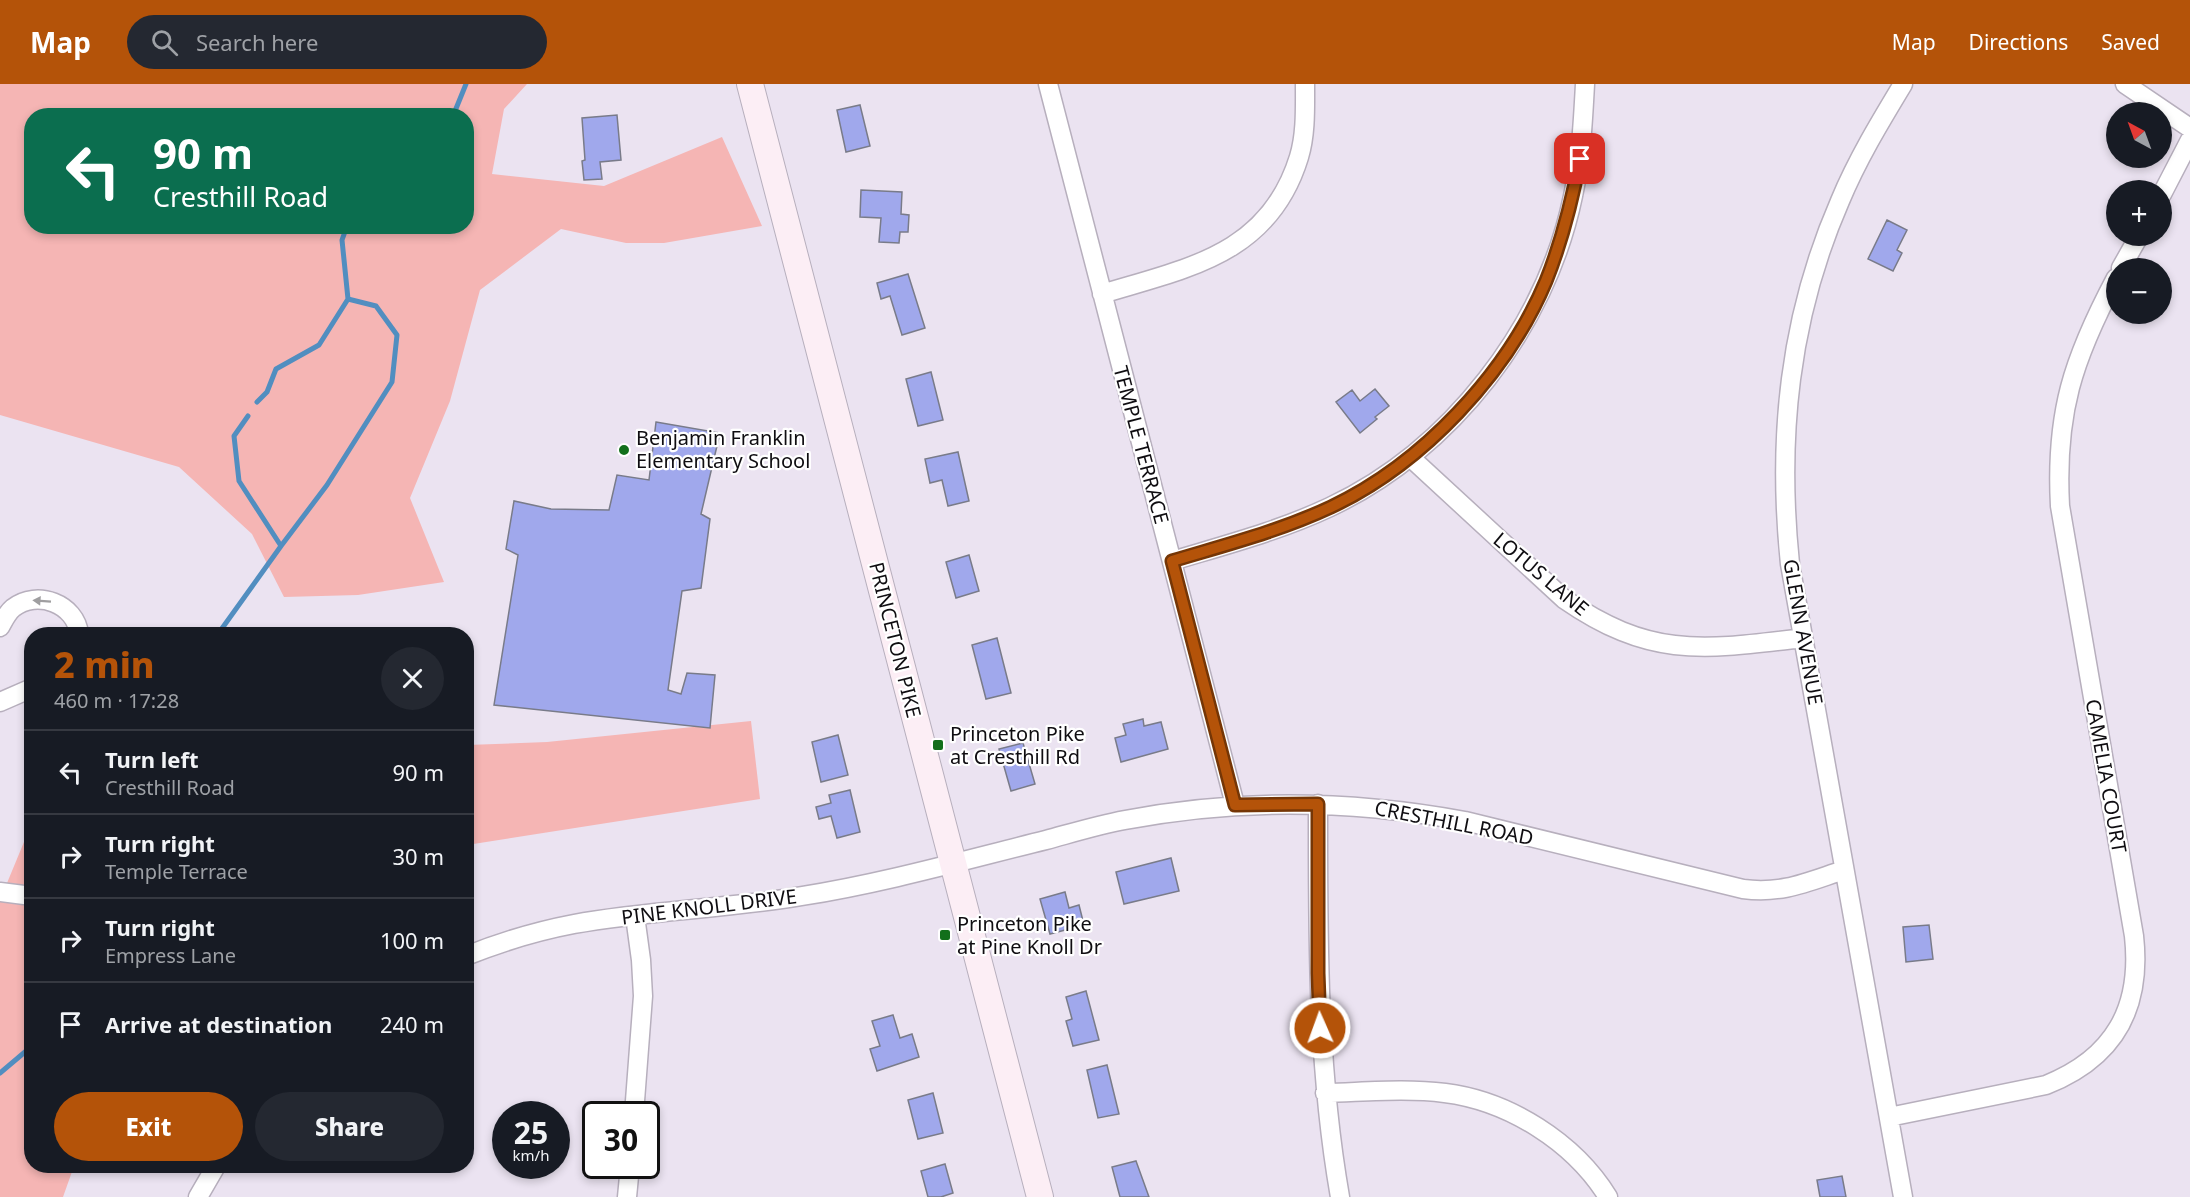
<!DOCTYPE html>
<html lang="en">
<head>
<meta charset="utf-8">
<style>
	body { margin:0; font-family:"Noto Sans",sans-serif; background:#242831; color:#f1f3f6; height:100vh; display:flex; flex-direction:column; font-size:22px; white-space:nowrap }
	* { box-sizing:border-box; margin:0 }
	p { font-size:20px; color:#9ea1a6 }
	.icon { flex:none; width:33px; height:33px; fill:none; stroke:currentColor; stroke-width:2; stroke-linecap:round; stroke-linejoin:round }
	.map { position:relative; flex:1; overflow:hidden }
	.details { position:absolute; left:24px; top:543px; width:450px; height:546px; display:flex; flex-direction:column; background:#171b24; border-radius:24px; box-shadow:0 3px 9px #0003 }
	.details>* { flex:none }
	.top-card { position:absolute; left:24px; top:24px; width:450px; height:126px; border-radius:24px; box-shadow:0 3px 9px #0003; background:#0b6e4f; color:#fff; overflow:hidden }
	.needle { width:39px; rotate:319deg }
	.fabs { position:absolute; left:2106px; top:18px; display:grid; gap:12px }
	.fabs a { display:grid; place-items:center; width:66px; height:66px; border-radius:50%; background:#171b24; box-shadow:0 3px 9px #0003; font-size:30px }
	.speed { position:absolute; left:492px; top:1017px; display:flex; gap:12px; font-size:30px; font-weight:700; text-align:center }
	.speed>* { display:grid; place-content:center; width:78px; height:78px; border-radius:50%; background:#171b24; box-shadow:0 3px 9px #0003; line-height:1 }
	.speed small { font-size:15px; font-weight:400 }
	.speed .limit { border:3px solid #111; border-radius:9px; background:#fff; color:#111 }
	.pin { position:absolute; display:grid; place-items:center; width:51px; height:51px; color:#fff; margin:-26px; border-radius:12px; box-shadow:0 3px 9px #0006 }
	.me { position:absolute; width:66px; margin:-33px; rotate:358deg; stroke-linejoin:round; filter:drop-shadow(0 0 4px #0008) }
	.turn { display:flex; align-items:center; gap:21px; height:126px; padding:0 30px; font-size:27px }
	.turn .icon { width:78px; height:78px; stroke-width:2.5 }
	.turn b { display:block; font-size:42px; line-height:51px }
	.round { display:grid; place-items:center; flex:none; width:63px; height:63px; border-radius:32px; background:#242831 }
	.headline { display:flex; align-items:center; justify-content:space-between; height:102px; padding:0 30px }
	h1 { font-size:36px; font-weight:800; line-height:45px; color:#b45309 }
	.primary-button { display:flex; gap:12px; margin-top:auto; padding:12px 30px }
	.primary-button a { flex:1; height:69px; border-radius:36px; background:#b45309; color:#fff; font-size:24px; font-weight:800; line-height:69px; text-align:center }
	.primary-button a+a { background:#242831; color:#f1f3f6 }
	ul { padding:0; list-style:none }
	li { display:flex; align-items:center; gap:18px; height:84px; padding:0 30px; border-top:2px solid #363941 }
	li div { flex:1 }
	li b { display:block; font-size:22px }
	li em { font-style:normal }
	header { display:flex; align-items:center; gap:36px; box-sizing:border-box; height:84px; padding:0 30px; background:#b45309; color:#fff }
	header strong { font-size:28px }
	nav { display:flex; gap:33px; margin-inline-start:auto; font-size:21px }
	.search { width:420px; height:54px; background:#242831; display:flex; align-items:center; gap:15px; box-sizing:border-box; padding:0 21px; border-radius:33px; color:#9ea1a6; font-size:22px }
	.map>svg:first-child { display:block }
</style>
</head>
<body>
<header>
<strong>Map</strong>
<div class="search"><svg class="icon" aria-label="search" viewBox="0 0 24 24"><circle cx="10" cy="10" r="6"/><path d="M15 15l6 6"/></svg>Search here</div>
<nav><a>Map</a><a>Directions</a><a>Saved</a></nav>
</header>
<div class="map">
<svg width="2190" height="1113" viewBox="0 0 2190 1113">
	<rect width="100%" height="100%" fill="#ebe3f1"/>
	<path fill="#f5b5b4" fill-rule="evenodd" d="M0,0h527l-23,25 -12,65 112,12 118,-49 40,89 -98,17h-38l-65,-14 -81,61 -30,111 -40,97 34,84 -86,13 -74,2 -32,-63 -73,-67 -179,-52zM32,32h434v110h-434z
		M751,637l9,78 -293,46v-100l80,-3z
		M31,741l1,341h42l-11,31h-63v-297z"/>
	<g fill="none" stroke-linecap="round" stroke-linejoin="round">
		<path stroke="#518ec0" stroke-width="5" d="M453,32l13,-32
			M257,318l10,-10 9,-23 43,-24 29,-46
			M281,462l46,-61 65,-103 5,-47 -21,-29 -28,-7 -6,-59 5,-14
			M218,550l63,-88 -42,-65 -5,-45 14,-20
			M0,989l32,-27"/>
	</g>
	<path fill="#a0a8ec" stroke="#797b89" stroke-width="1.5" d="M860,21l10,41 -24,6 -9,-42z
		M617,31l4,45 -21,2 2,17 -18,1 -2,-19 3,-1 -3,-42z
		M861,106l41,2 -1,22 8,1 -1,17h-8l-1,11 -20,-1 2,-24 -21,-1z
		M1887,136l20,10 -10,20 5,3 -9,18 -25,-12z
		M908,190l17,54 -23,7 -12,-39 -9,3 -4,-16z
		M931,288l12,48 -25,6 -12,-47z
		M1375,305l14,17 -14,11 2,2 -17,14 -24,-31 16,-12 8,11z
		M656,338l64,11 -19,81 9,5 -9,69 -19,3 -14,99 13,4 6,-21 28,2 -5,53 -216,-23 24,-150 -12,-6 8,-48 37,8 58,1 8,-35 32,5z
		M958,368l11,49 -21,5 -6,-26 -12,3 -5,-24z
		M969,471l10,36 -23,7 -10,-36z
		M997,554l14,55 -25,6 -14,-54z
		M1143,635l1,7 17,-4 7,27 -47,13 -6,-24 11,-3 -3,-11z
		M838,651l10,40 -27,7 -9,-40z
		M1023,659l12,41 -24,7 -12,-42z
		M850,706l10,42 -23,6 -6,-22 -12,3 -3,-12 15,-4 -2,-8z
		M1171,774l8,33 -55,13 -8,-32z
		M1065,808l4,16 10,-3 5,20 -34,9 -10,-35z
		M1929,841l4,34 -27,3 -3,-35z
		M1086,907l13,49 -26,6 -7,-25 6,-2 -6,-22z
		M893,931l7,23 12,-4 7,23 -42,14 -7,-22 10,-3 -8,-25z
		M1107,981l12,49 -21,4 -11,-48z
		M933,1009l10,40 -25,6 -10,-39z
		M1136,1077l13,36h-29l-8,-30z
		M945,1080l8,29 -12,4h-13l-7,-26z
		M1842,1092l4,21h-26l-3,-17z"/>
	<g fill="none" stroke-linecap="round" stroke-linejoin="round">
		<defs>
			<path id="street" d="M1048,0l187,721
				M2125,0l65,44
				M2162,110l28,-54
				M2121,184l18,-32
				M1102,210c85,-26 167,-39 197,-137 7,-23 6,-49 6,-73
				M1410,373l154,142c87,60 139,51 239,39
				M1172,477c53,-16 107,-30 158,-54 121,-57 216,-180 243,-311 8,-37 10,-74 12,-112
				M0,543c4,-7 7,-14 13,-19 24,-19 63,-4 66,26
				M0,618l32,-14
				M1318,720c0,132 -1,262 22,393
				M0,808l32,4
				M466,872c35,-14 71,-25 108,-32 75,-14 153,-15 228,-28 82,-13 163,-36 244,-56 26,-7 52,-15 79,-20 114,-22 226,-20 340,1l278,68c40,5 64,-7 101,-19
				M1325,1009c40,-1 81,-5 120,0 64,8 129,49 163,104
				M634,1030l9,-118 -2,-36 -6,-44
				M1889,1033l157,-32c68,-27 96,-77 88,-149l-74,-430c-5,-93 13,-147 56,-228
				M198,1113l18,-31
				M627,1113l3,-31
				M1903,1113l-113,-633c-13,-126 -1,-246 50,-363 17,-41 40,-79 63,-117"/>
			<path id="secondary" d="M750,0l290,1113"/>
		</defs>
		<use href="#street" stroke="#b7afbd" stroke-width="21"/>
		<use href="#secondary" stroke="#b7afbd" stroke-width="28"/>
		<use href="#street" stroke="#fff" stroke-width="18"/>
		<use href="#secondary" stroke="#fceef5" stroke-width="26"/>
	</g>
	<defs><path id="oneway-solid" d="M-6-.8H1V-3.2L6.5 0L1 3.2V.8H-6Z" transform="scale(1.5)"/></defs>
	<use fill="#9f9ea0" href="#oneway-solid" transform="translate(42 517) rotate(-176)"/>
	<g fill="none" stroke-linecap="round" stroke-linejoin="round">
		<defs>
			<path id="route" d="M1320,944l-2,-55v-169l-83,1 -63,-244c53,-16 108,-30 159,-54 91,-43 176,-133 215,-226 16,-40 26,-80 34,-122"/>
		</defs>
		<use href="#route" stroke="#753606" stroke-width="15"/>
		<use href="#route" stroke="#b45309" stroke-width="10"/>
	</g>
	<g fill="#126f1b" stroke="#fff" stroke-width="2">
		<circle cx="624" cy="366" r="6"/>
		<rect x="932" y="655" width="12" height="12" rx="3"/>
		<rect x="939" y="845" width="12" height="12" rx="3"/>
	</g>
	<g text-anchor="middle" stroke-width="4.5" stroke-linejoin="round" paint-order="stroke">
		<g font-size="20" fill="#0f0d11" stroke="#fff" text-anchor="start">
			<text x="636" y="361">Benjamin Franklin<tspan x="636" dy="23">Elementary School</tspan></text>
			<text x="950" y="657">Princeton Pike<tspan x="950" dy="23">at Cresthill Rd</tspan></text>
			<text x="957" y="847">Princeton Pike<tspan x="957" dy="23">at Pine Knoll Dr</tspan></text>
		</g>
		<g font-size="20" fill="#0f0d11" stroke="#fff">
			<text transform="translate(1141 361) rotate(75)" y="7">TEMPLE TERRACE</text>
			<text transform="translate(1541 490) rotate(40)" y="7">LOTUS LANE</text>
			<text transform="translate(1803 548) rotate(80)" y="7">GLENN AVENUE</text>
			<text transform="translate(895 556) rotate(76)" y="7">PRINCETON PIKE</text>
			<text transform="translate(2106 692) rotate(80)" y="7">CAMELIA COURT</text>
			<text transform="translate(1454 739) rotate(11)" y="7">CRESTHILL ROAD</text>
			<text transform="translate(709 823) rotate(-7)" y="7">PINE KNOLL DRIVE</text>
		</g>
	</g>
</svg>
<div class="fabs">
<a><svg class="needle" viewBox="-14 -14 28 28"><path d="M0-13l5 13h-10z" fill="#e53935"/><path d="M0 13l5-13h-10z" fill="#9ea1a6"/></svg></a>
<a>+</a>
<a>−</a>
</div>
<div class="speed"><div>25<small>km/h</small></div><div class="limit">30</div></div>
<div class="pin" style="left:1580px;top:75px;background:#d93025"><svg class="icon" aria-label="arrive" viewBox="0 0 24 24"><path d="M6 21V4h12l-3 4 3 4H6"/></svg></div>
<svg class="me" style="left:1320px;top:944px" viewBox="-20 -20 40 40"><circle r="17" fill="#b45309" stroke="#fff" stroke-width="3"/><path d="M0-11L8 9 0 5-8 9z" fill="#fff"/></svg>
<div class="top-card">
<div class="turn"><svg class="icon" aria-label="left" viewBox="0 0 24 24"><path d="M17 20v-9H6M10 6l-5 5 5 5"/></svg><div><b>90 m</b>Cresthill Road</div></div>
</div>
<section class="details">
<div class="headline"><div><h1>2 min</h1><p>460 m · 17:28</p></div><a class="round"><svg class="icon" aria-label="close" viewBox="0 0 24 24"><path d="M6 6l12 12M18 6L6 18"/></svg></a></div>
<ul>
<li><svg class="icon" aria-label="left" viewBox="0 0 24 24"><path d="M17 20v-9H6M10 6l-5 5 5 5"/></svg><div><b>Turn left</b><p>Cresthill Road</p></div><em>90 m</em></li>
<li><svg class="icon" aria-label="right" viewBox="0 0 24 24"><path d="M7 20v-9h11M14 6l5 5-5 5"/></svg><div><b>Turn right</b><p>Temple Terrace</p></div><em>30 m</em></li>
<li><svg class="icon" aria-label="right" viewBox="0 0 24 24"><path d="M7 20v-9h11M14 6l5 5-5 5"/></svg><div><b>Turn right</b><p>Empress Lane</p></div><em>100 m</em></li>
<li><svg class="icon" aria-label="arrive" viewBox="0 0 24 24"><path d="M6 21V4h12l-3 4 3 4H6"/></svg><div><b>Arrive at destination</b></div><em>240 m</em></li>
</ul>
<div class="primary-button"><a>Exit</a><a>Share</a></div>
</section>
</div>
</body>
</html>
